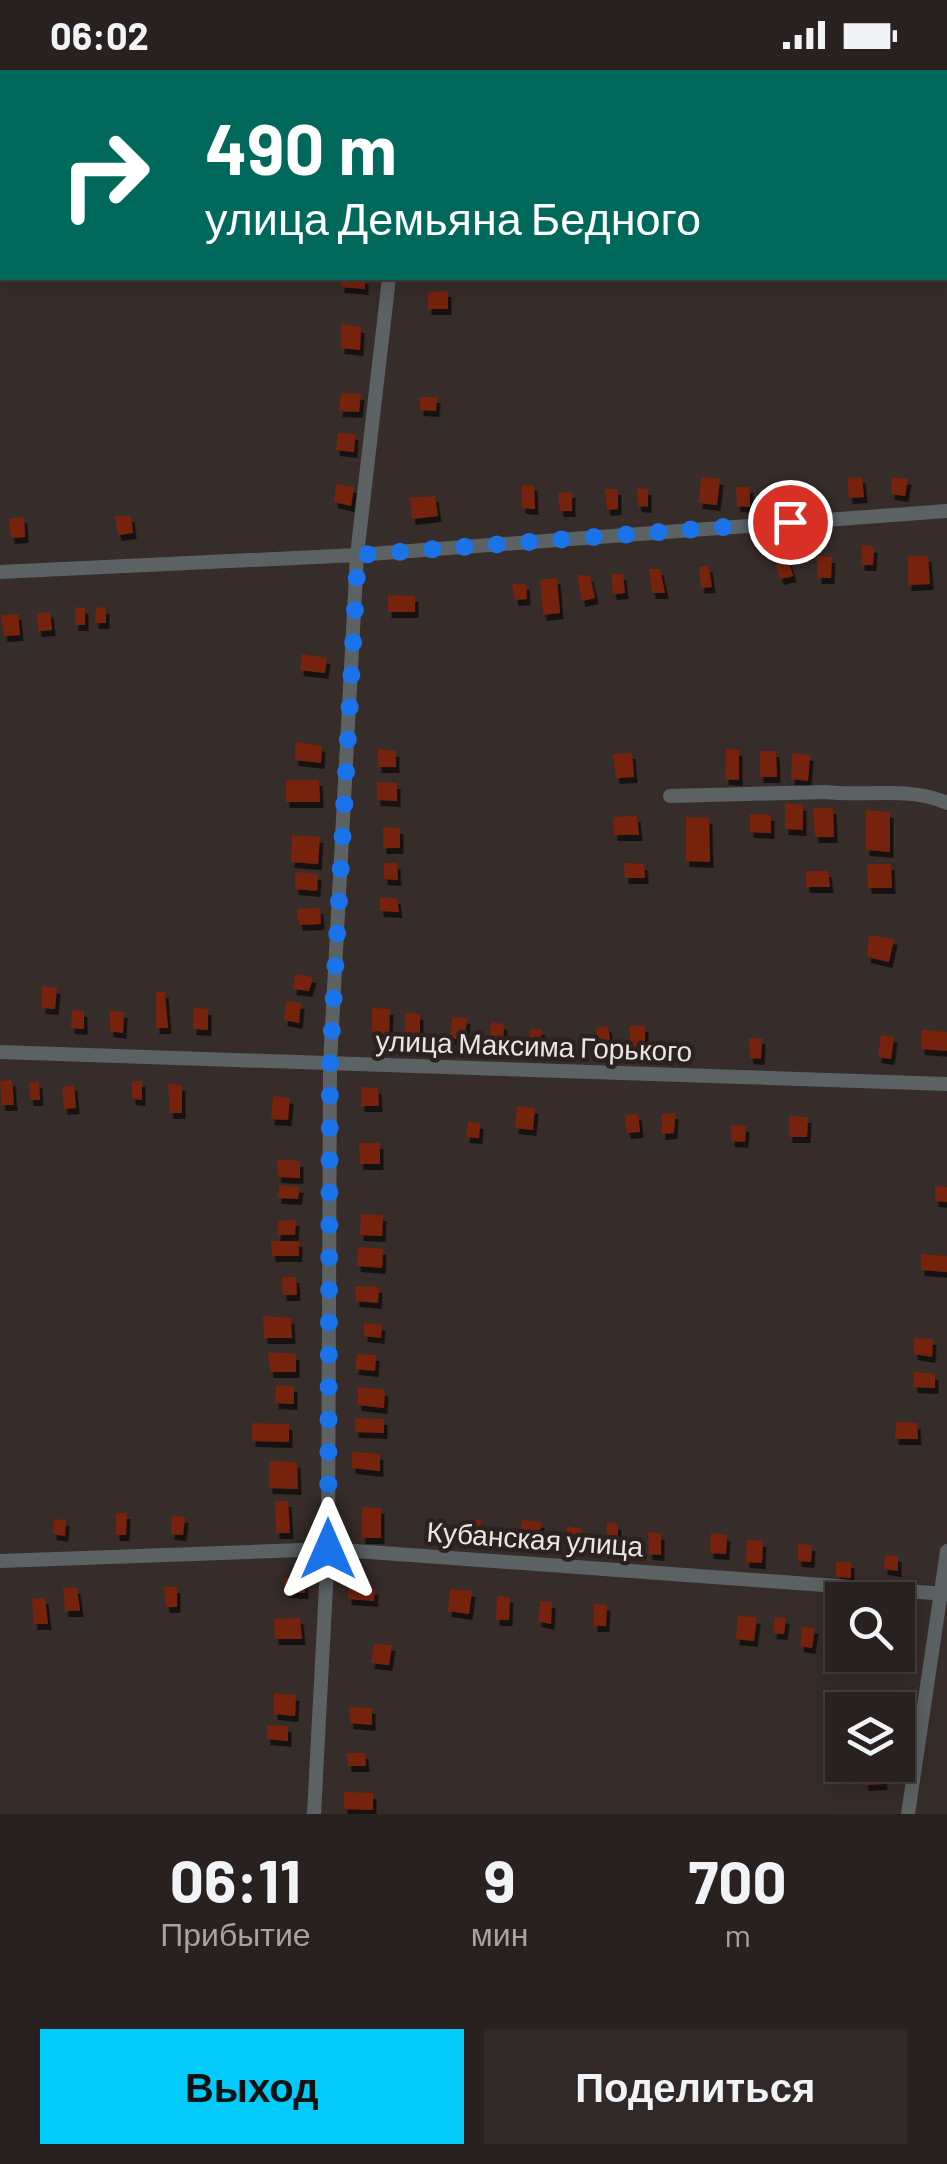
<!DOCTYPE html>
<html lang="ru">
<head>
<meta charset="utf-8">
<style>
	body { margin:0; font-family:Barlow,sans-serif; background:#302928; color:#f1f3f6; height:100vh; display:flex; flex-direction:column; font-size:38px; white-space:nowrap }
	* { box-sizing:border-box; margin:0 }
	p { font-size:32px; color:#a5a3a4 }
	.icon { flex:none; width:55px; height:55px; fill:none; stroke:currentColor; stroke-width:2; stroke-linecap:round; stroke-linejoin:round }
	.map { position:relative; height:1744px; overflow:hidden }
	.sheet { display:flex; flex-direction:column; background:#28211f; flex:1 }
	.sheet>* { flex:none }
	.banner { position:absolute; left:0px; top:0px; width:948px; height:210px; box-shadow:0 5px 25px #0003,0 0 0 2px #443e3d; background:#00695c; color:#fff; overflow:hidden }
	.controls { position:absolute; left:825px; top:1512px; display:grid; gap:20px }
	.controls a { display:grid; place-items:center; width:90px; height:90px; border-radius:0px; background:#28211f; box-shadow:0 5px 25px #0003,0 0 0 2px #443e3d; font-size:50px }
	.pin { position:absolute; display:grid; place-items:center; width:85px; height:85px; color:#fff; margin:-42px; border:5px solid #fff; border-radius:50%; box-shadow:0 2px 10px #0007 }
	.me { position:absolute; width:110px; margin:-55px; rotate:0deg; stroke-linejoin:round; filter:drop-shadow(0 0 8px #0008) }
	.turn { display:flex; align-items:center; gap:35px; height:210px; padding:0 40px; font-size:45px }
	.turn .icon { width:130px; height:130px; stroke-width:2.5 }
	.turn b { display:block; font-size:70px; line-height:85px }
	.eta { display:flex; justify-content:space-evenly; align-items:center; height:170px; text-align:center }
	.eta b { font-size:60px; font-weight:700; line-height:70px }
	.primary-button { display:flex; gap:20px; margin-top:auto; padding:20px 40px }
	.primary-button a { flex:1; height:115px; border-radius:0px; background:#02cbf9; color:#111; font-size:40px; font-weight:700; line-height:115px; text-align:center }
	.primary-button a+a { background:#302928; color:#f1f3f6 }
	.status { display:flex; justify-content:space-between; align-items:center; height:70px; padding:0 50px; background:#28211f; direction:ltr }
	.status svg { height:28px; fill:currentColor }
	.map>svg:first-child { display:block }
</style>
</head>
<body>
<div class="status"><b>06:02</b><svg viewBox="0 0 49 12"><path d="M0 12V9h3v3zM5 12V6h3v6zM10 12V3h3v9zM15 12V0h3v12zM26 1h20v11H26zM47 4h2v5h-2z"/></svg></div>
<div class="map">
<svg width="947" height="1744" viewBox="0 0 947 1744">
	<defs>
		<filter id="shadow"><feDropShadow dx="3.5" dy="6" stdDeviation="0" flood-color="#0009"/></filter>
	</defs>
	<rect width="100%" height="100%" fill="#362c29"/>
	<path fill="#77230c" filter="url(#shadow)" d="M341,208h24v11l-24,-2z
		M448,221v18h-20v-17z
		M341,254l20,3 -1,23 -19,-2z
		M341,323l20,1 -2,18 -20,-1z
		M420,327h17l-1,14 -16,-1z
		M338,363l17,1 -1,18 -18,-2z
		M701,407l19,2 -3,26 -18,-2z
		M862,407l2,20 -15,1 -2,-20z
		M892,407l16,2 -3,17 -14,-2z
		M336,414l18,3 -3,19 -17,-4z
		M522,415h12l1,24 -13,-1z
		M736,417h14v20l-13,-1z
		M637,418l11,1v18l-10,-1z
		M605,419h13v20l-11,1z
		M572,422v19h-12l-2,-18z
		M435,426l3,20 -26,3 -2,-21z
		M115,446h16l2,17 -15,2z
		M24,447l1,20 -14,1 -2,-19z
		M862,475l12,2 -1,18h-12z
		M817,486l15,1 -1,21h-13z
		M908,486h20l2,28 -22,1z
		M788,488l5,18 -13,3 -5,-19z
		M709,496l3,21 -11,1 -2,-21z
		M649,499h11l5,24h-13z
		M611,504h12l2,19 -12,1z
		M577,505l13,1 5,22 -13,3z
		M557,508l3,35 -17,2 -3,-35z
		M512,514h14l1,15 -12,1z
		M388,525l27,1v16h-27z
		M75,537l10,1v17h-10z
		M96,537l10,1v15h-11z
		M50,542l2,18 -14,1 -1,-18z
		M18,544l2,21 -16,1 -3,-21z
		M302,584l25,4 -2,15 -25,-3z
		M295,672l27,4 -1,17 -26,-3z
		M378,679l18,2v16h-18z
		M726,679l13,1v30l-14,-1z
		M760,681h16l1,26h-17z
		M632,683l2,24 -18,1 -3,-24z
		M792,683l18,2 -2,26 -17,-2z
		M286,710h33l1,22h-34z
		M377,712l20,1v18l-20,-1z
		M785,733l18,2v25l-18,-1z
		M813,738h20l1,29h-19z
		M866,740l24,2v40l-24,-2z
		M750,744l21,1v18l-21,-1z
		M637,746l2,19h-25l-1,-18z
		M686,747l23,1 1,44 -24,-1z
		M383,757l17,1v20h-17z
		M292,765l28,2 -2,27 -27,-2z
		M384,793h13l1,17 -14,-1z
		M624,793l20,1 1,14h-20z
		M867,794h24l1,24h-24z
		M806,801h22l2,16h-24z
		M295,802l23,2 -1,17 -22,-2z
		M380,828h17l2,14 -19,-1z
		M320,838l1,16 -22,1 -2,-16z
		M869,865l25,4 -5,23 -22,-5z
		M295,904l18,3 -4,14 -16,-2z
		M42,916l15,2 -2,21 -13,-1z
		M156,922h9l3,36h-12z
		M286,931l15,2 -2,20 -15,-3z
		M194,938l14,1v21l-15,-1z
		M372,938l18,1 -1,27 -17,-2z
		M72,940l12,1v18l-13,-1z
		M110,941l14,1 -1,21 -13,-2z
		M405,943l15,1v23l-15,-2z
		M452,947l15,1 -2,21h-15z
		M491,952l13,2 -1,17 -13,-2z
		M608,956l3,20 -12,2 -3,-20z
		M630,956h15v24h-15z
		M531,959h11l-3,18 -11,-1z
		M922,960l25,2v19l-26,-2z
		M881,965l13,2 -3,22 -13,-2z
		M749,968h13l-1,21 -11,-1z
		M12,1010l2,25h-12l-2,-24z
		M132,1011h10v19l-10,-1z
		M39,1012l1,18h-10l-1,-17z
		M168,1014l14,1v28h-12z
		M74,1015l2,23 -12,1 -2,-22z
		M362,1017l16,1 1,18h-18z
		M273,1026l17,2 -2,22 -17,-1z
		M517,1036l18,2 -2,22 -18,-2z
		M675,1043l-1,20 -12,1v-20z
		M638,1044l2,18 -13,1 -2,-18z
		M789,1046l19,1 -1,20h-18z
		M468,1052l12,1 -1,15 -13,-1z
		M731,1055l15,1 -1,16 -14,-1z
		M359,1073h21v21h-20z
		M277,1089l23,2v17l-22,-1z
		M279,1115l21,2 -2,12 -20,-1z
		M935,1116l12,1v15l-12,-1z
		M361,1144l22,1 -1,21 -22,-1z
		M296,1150l-1,15h-18l1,-14z
		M271,1171h28v15h-27z
		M358,1177l25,2 -1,19 -25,-2z
		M921,1184l26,2v16l-26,-2z
		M282,1207h14l1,18h-14z
		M355,1216l24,1 -1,16 -22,-2z
		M263,1246l28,2 1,20h-28z
		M364,1253l18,2 -1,13 -17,-2z
		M914,1268l19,1 -1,18 -18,-3z
		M268,1282l28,2v18h-26z
		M357,1284l19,1 -1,16 -20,-2z
		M914,1302l21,2v14l-21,-1z
		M276,1315l18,1v18l-19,-1z
		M358,1317l27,3 -1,18 -26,-3z
		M355,1348l29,1v14l-29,-1z
		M896,1352l21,1 1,16h-23z
		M252,1353l37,1v18l-37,-1z
		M352,1382l28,2v17l-28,-3z
		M269,1391l28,1 1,27 -29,-1z
		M275,1431h13l2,32h-14z
		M362,1437l19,1v30h-19z
		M116,1443h11l-1,22h-10z
		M172,1446l13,1 -2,18 -12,-1z
		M54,1449l12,1 -1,16 -12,-2z
		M471,1449l10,1 -1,16 -10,-1z
		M522,1450l19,2 -2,22 -19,-3z
		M607,1452l11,2v27l-12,-1z
		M567,1456l15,3 -2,21 -15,-3z
		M648,1462l13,2v21l-12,-1z
		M711,1463l16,2 -1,19 -16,-1z
		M747,1470l16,1 -1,22 -16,-1z
		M798,1474l14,1 -1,17 -13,-1z
		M885,1485l13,1v15l-14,-2z
		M836,1492h15v16l-15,-1z
		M284,1508l20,1 1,14 -20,-1z
		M164,1517h13v20h-11z
		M349,1517l26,2 -1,12 -26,-2z
		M63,1518h14l3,23h-15z
		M450,1519l22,2 -3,23 -21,-3z
		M497,1526l13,1 -1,23h-13z
		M45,1528l3,26h-14l-2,-25z
		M540,1531l12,1 -1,22 -13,-3z
		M594,1534l13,1 -1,21h-12z
		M738,1545l19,3 -3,23 -18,-2z
		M775,1547l11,1 -2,16 -11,-1z
		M300,1548l2,21h-27l-1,-20z
		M802,1557l13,1 -3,20 -12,-2z
		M374,1574l18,1 -3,20 -18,-2z
		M274,1623l22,2 -1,21 -21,-2z
		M349,1637l23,1v17l-22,-2z
		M267,1655l21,1v15l-21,-2z
		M347,1683h18l1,13h-18z
		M864,1702h19l1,12 -19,1z
		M344,1722l29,1v17l-29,-1z"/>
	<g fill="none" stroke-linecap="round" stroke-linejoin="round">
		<path stroke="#5c6163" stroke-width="14" d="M413,2v-2
			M0,502l357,-17 590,-44
			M670,726l155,-4c40,5 85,-6 122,11
			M0,982l947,32
			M0,1491l328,-12 619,45
			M314,1744l14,-265 2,-485 27,-509 32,-277
			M908,1744l39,-263"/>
	</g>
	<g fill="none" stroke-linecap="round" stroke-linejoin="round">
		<path stroke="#1a73e8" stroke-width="18" stroke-dasharray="0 32.4" d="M328,1479l2,-485 28,-509 432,-33"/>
	</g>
	<g text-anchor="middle" stroke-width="9" stroke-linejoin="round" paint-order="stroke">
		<g font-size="28" fill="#ebe4e2" stroke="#2b221f">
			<text transform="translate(534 976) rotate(2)" y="10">улица Максима Горького</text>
			<text transform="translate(535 1469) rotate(4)" y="10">Кубанская улица</text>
		</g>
	</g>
</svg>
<div class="controls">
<a><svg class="icon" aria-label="search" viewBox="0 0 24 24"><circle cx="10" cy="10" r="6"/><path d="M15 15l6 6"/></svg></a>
<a><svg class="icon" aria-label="layers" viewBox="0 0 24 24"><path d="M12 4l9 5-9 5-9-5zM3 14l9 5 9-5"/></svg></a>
</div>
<div class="pin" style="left:790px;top:452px;background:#d93025"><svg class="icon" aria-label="arrive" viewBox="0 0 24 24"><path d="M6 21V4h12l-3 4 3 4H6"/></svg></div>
<svg class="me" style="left:328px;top:1479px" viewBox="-20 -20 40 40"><path d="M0-17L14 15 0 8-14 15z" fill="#1a73e8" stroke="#fff" stroke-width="4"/></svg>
<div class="banner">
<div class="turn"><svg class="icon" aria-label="right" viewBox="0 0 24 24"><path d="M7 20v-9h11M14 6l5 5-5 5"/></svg><div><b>490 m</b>улица Демьяна Бедного</div></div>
</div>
</div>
<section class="sheet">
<div class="eta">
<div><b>06:11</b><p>Прибытие</p></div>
<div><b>9</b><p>мин</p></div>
<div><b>700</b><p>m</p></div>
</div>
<div class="primary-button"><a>Выход</a><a>Поделиться</a></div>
</section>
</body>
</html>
